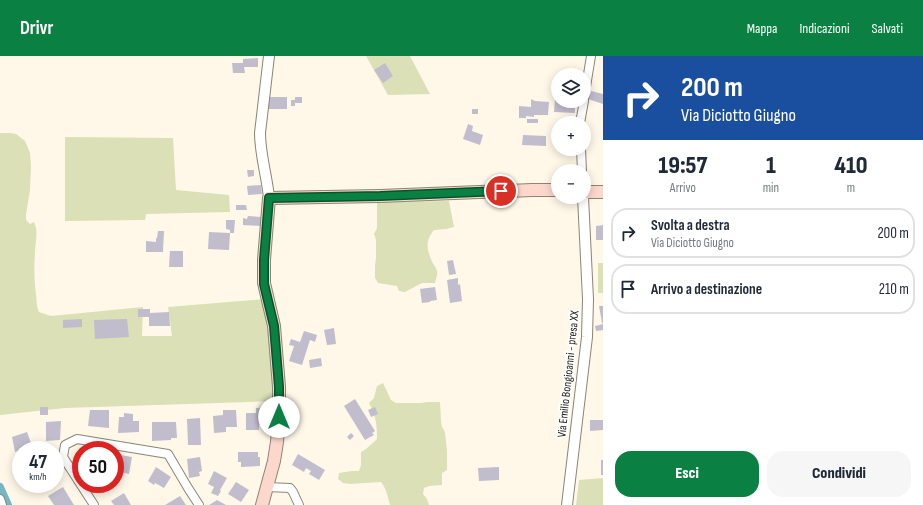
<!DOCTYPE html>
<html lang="it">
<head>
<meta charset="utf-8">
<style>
	body { margin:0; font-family:"Sofia Sans Condensed",sans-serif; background:#f6f6f7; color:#1f2937; height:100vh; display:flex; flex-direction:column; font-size:15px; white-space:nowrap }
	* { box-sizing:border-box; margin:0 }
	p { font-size:13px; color:#747a83 }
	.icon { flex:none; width:22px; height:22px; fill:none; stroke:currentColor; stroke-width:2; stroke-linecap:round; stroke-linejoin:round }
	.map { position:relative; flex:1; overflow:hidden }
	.sheet { display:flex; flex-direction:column; background:#fff; width:320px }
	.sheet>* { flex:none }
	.banner { background:#1a4fa0; color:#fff; overflow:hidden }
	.controls { position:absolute; left:551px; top:12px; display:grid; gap:8px }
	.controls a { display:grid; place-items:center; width:40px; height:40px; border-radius:50%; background:#fff; box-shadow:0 2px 10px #0003; font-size:20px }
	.speed { position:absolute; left:12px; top:385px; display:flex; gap:8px; font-size:20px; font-weight:700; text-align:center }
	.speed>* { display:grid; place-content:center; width:52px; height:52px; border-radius:50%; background:#fff; box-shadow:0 2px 10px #0003; line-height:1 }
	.speed small { font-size:10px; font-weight:400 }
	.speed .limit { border:6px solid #d22; background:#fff; color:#111 }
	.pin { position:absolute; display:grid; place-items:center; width:34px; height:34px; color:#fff; margin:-17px; border:2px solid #fff; border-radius:50%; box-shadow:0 1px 4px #0007 }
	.me { position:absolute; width:44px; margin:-22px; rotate:0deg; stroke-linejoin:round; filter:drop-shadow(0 0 3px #0008) }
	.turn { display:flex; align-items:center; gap:14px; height:84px; padding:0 12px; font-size:18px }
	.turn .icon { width:52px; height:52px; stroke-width:2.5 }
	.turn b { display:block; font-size:28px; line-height:34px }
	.eta { display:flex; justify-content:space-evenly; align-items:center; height:68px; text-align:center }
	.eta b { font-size:24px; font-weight:800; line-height:28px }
	.action { display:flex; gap:8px; margin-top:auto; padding:8px 12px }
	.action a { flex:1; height:46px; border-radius:16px; background:#0b8043; color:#fff; font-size:16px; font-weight:800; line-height:46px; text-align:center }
	.action a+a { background:#f6f6f7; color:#1f2937 }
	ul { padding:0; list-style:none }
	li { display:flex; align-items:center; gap:12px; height:50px; margin:0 8px 6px; padding:0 4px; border:2px solid #e0e1e3; border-radius:16px }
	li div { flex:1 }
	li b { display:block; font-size:15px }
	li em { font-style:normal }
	header { display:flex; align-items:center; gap:24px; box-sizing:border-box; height:56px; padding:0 20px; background:#0b8043; color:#fff }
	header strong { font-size:19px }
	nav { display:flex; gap:22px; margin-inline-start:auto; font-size:14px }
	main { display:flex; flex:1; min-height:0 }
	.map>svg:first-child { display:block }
</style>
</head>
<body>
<header>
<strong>Drivr</strong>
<nav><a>Mappa</a><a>Indicazioni</a><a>Salvati</a></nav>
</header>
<main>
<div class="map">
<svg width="603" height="449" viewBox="0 0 603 449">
	<rect width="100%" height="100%" fill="#fff8e8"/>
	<path fill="#dbe0b6" d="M366,0h44l20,38 -42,1z
		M0,77h10l6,1 9,7 5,12 1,13 -1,24 -4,24v6l4,4 4,-2c5,10 1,20 1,31 -1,13 -1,28 1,41 1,7 0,11 3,18l12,4 92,-9 -1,29h30l-4,-29 98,-8 9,102 -210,7 -65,7z
		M65,81l108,1 3,52 53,5 1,17 -84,2 -1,6 -80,1z
		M449,145l5,26 -8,2 -12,1c-8,10 -8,17 -3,29 1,4 5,8 6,12 1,4 -1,8 -2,12h-13l-17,9 -6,-1 -2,-5 -19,-3 -3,-5v-13l1,-7v-18l-2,-6 3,-6v-26z
		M598,207h5v30h-5z
		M383,327l8,17 5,3h25l6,-1h13l1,19 1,6 3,5 2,19v19l-5,3v12l-13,1 -5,2 -1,6 4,5 2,6h-39c-2,-8 -4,-17 -9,-23l-31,2 -7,-1 -5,-4 1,-6 13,-2h7l2,-6v-13l5,-3 11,-10c0,-14 -1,-23 -8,-36l5,-5 3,-12z
		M603,422v27h-27l3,-25z"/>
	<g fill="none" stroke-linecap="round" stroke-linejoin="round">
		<path stroke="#75b7c5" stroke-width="8" d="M0,431l8,18"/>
	</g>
	<path fill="#c2bdcd" d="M258,2v9h-14l1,6h-12l-1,-10h11v-4z
		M385,7l8,13 -10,7 -9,-13z
		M591,35l12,3v10l-15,-5z
		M268,41h19v12h-19z
		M295,41h7v6h-7v3h-4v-6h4z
		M531,43l4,2 14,1 -1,13h-14v2l-8,-1v2h-7v-12l12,1z
		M555,43h3v2h1v2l16,1v9l-21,-1z
		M472,53h6v5h-6z
		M527,63h11v4h-11z
		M468,68l5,2 -1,5 11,4 -3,10 -17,-6z
		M523,79l23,1v10l-24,-1z
		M247,114h7v6l-6,1z
		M261,129l1,9 -14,1 -1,-9z
		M236,149h10l1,5h-11z
		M248,160l14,1 -1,9 -18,-1v-7l4,1z
		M226,164h9l-1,13h-4l-1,17 -21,-1 1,-17 21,1v-3l-4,-1z
		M603,169v15h-7v-14z
		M158,175h6l-1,21h-17v-11l10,1v-4h1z
		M170,195h13v16h-14z
		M453,204l3,14 -7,1 -2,-14z
		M458,222v7l2,-1 2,17 -12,2 -3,-23z
		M435,231l2,13 -7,1v1l-8,1 -2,-14z
		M599,250h4v17h-1z
		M138,253h12v4l19,-1 1,14h-21v-9h-11z
		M82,263v8l-19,1v-8z
		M127,263l2,18 -34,2 -1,-19z
		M603,268v6l-7,1 -1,-5z
		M334,272l2,16 -9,1 -3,-15z
		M304,275l13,4 -2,7 -5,-2 -8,25 -13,-4 5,-15 -5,-1 2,-6 9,3z
		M321,302l1,8 -12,2 -1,-8z
		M355,343l20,32 -3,2 2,2 -9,5 -21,-34z
		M40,351h8v8h-8z
		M268,351l1,17 -10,1v5h-13v-17h10v-5z
		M375,351l3,7 -7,3 -3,-7z
		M90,354h19v18l-21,-2z
		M223,354h13l1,17h-11v5l-12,1 -1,-17 10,-1z
		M124,357l9,1v7h6v11l-21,1 1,-16h5z
		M200,362l1,27h-13l-1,-26z
		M590,364h13v10l-13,1z
		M61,365l-1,19 -14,1v-19z
		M152,366h24l1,16h-6v2l-19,1z
		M27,376l5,14 -17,6 -3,-15z
		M351,377l3,3 -4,4 -3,-3z
		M238,396h20v5h2v9l-19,1v-5h-3z
		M115,398l17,3 -3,17 -14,-3z
		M298,398l27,16 -6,10 -10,-6 2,-3 -5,-3 -2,4 -12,-7z
		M200,401l2,14 -3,1 1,4 -11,2 -2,-19z
		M601,404h2v15h-2z
		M156,411l15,10 -7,11 -9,-5 -1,2 -6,-4z
		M499,411v13l-20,1 -1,-13z
		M214,415l13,7 -7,12 1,1 -3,5 -7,-3 3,-6 -6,-3z
		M236,426l13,8 -8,12 -13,-8z
		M63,431l11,18h-20l-6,-9z
		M124,437l7,12h-17l-3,-4z
		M180,440l6,9h-21z
		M217,444l9,5h-17z"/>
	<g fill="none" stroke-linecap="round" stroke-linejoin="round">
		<defs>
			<path id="minor" d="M584,43l7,-43
				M580,67l4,-22
				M581,93l1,22
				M267,431l23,1 3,4 6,13
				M0,443l2,6
				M94,449l-31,-48 2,-12 12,-6 91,15 20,34 11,17"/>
			<path id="tertiary" d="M269,142c-2,-22 -9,-43 -9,-65l9,-77
				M567,449l20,-168 1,-38 -5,-102"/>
			<path id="secondary" d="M584,136h19
				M262,449l12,-44 3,-19 2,-25v-30l-5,-61 -10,-43v-23l5,-62 111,-2 152,-6h26"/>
		</defs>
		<use href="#minor" stroke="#8b8576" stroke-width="10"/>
		<use href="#tertiary" stroke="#8b8576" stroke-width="12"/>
		<use href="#secondary" stroke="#8b8576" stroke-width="14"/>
		<use href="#minor" stroke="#fff" stroke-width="8"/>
		<use href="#tertiary" stroke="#fff" stroke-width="10"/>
		<use href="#secondary" stroke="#fcd7cc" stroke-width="12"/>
	</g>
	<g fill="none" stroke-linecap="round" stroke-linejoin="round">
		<defs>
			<path id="route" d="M279,361v-30l-5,-61 -10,-42v-24l5,-62 111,-2 121,-5"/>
		</defs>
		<use href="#route" stroke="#07532c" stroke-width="10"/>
		<use href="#route" stroke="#0b8043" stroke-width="7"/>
	</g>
	<g text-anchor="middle" stroke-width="4" stroke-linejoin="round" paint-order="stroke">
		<g font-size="12" fill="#191711" stroke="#fff">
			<text transform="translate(568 318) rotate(-84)" y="4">Via Emilio Bongioanni - presa XX</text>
		</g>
	</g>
</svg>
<div class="controls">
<a><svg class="icon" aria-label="layers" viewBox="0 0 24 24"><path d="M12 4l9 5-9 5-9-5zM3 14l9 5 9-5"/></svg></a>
<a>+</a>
<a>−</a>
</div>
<div class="speed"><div>47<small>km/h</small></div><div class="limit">50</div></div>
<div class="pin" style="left:501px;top:135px;background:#d93025"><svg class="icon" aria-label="arrive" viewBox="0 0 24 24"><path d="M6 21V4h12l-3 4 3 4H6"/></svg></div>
<svg class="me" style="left:279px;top:361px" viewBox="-20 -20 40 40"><circle r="19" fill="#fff"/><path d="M0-13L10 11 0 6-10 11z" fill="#0b8043"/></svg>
</div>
<section class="sheet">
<div class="banner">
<div class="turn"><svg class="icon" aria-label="right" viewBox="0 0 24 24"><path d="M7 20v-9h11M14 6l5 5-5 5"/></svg><div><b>200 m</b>Via Diciotto Giugno</div></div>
</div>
<div class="eta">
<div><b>19:57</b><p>Arrivo</p></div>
<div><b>1</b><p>min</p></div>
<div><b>410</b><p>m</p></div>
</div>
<ul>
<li><svg class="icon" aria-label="right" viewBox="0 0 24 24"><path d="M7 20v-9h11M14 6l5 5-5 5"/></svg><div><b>Svolta a destra</b><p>Via Diciotto Giugno</p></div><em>200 m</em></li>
<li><svg class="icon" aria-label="arrive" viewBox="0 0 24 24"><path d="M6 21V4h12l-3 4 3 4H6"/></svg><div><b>Arrivo a destinazione</b></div><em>210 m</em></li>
</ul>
<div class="action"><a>Esci</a><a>Condividi</a></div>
</section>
</main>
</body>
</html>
